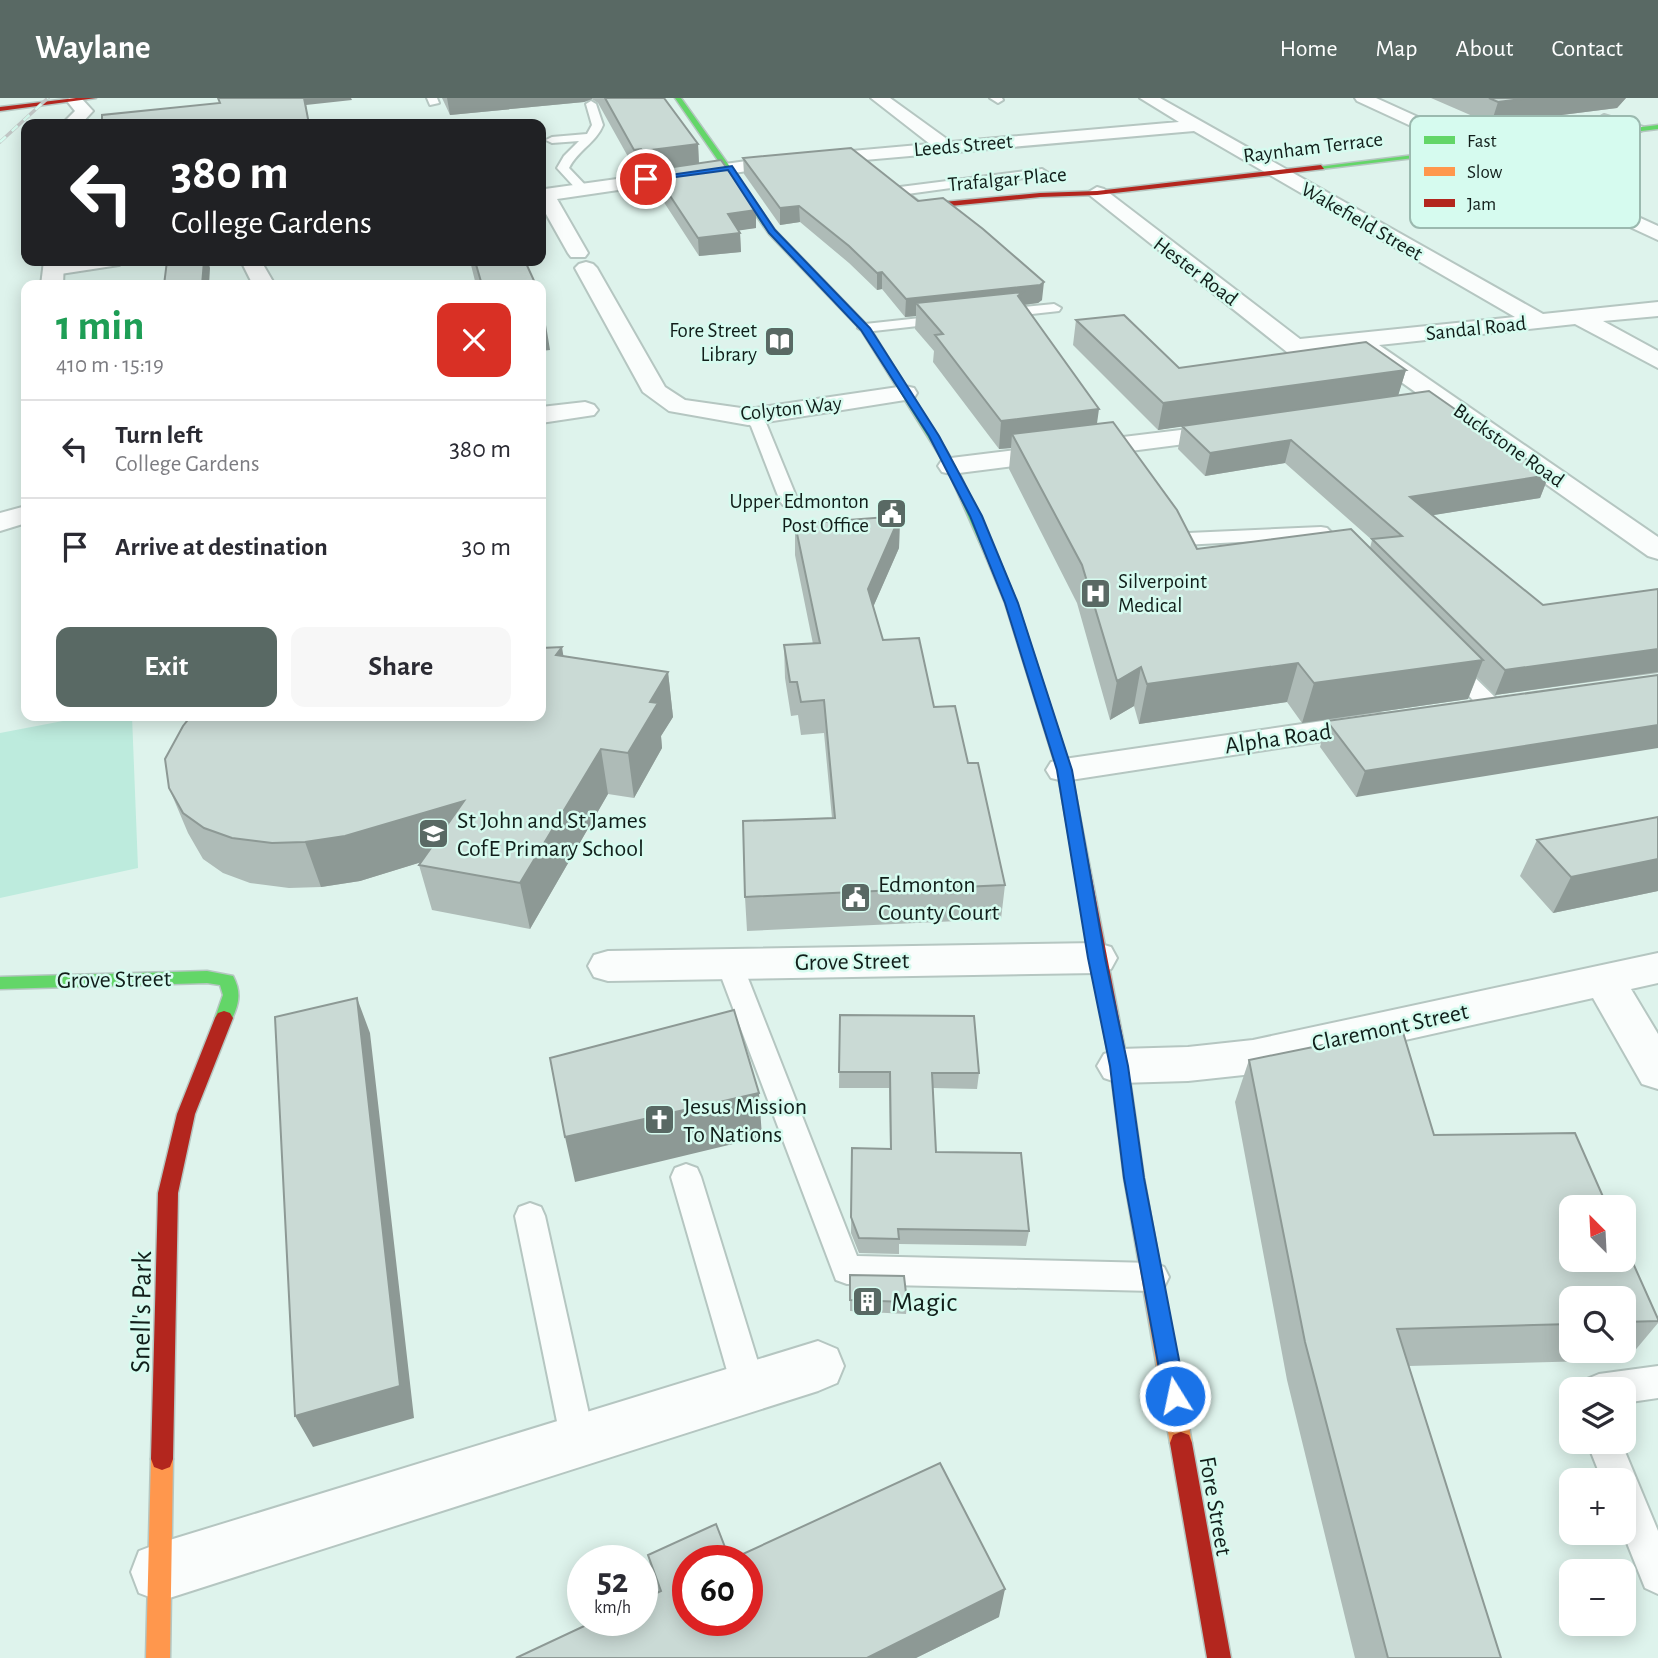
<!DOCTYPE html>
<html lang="en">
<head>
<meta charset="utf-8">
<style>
	body { margin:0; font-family:"Alegreya Sans",sans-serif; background:#f7f7f7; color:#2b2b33; height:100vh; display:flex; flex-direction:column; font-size:26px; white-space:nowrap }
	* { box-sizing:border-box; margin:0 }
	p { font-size:23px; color:#7c7c81 }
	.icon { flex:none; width:38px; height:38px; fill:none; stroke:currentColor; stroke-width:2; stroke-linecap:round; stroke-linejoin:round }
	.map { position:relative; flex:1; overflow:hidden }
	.drawer { position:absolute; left:21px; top:182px; width:525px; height:441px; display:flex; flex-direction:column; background:#fff; border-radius:14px; box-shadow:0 4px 18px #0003 }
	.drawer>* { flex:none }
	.guide { position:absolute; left:21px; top:21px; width:525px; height:147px; border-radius:14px; box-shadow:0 4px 18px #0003; background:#202124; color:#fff; overflow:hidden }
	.needle { width:46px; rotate:336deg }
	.tools { position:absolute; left:1559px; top:1097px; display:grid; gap:14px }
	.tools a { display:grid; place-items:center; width:77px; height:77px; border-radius:14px; background:#fff; box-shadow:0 4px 18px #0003; font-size:35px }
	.speed { position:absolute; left:567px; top:1447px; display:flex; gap:14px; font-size:35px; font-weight:700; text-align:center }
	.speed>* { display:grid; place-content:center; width:91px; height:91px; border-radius:50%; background:#fff; box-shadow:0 4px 18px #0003; line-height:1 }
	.speed small { font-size:18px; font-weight:400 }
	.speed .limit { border:10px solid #d22; background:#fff; color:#111 }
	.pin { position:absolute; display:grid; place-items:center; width:60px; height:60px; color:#fff; margin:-30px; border:4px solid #fff; border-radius:50%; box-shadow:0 2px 7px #0007 }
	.me { position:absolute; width:77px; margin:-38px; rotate:350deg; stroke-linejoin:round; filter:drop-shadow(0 0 5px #0008) }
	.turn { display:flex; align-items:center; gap:24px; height:147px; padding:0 35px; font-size:32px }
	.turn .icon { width:91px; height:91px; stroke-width:2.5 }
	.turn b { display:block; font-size:49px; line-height:60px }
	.round { display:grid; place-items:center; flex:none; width:74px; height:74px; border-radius:14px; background:#f7f7f7 }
	.overview { display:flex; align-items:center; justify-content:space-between; height:119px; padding:0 35px }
	h1 { font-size:42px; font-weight:700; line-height:52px; color:#1e9e55 }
	.primary-button { display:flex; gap:14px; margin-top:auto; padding:14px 35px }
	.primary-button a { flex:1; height:80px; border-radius:14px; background:#596964; color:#fff; font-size:28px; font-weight:700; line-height:80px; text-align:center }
	.primary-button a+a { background:#f7f7f7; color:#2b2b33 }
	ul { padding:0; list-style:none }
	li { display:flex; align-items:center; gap:21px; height:98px; padding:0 35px; border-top:2px solid #e1e1e2 }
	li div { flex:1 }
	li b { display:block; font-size:26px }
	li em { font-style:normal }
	header { display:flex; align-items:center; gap:42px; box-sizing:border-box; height:98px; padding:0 35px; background:#596964; color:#fff }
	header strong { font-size:33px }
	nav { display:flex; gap:38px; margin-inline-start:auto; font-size:24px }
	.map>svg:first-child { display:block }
</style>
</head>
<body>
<header>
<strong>Waylane</strong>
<nav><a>Home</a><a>Map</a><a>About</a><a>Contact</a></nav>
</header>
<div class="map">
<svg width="1658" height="1560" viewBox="0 0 1658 1560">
	<rect width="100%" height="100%" fill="#def3ec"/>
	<path fill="#bdebdd" d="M89,618h43l6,152 -138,30v-165z"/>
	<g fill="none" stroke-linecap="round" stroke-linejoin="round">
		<defs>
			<path id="lane" d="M427,0h10l2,5 -9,2z
				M990,0h12l1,2 -5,3z
				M591,3l5,3 7,21c-7,18 -25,25 -34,43l20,21 -6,4 -4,-1 -22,-24 7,-12 15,-15 -27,2 -6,-3 6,-3 35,-3 5,-9 -6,-21z
				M1604,17l39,12 1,2 -5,3 -39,-12 -1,-2z
				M1042,71l6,4 -2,2 -146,20 -6,-4 6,-4z
				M94,163h32l-7,4 -65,10 -7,-4 7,-4z
				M1054,206l7,4 -2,3 -64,7 -7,-4 7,-4z
				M948,217l5,1 2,3 -2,3 -88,10 -7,-4 7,-4z
				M748,314l18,11 32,78 -3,4h-12l-3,-4 -29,-75 -11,-9z
				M1169,419l6,1 13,15 133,-6 6,1 27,28 -9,6 -7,-2 -22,-22 -133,7 -6,-2 -17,-21z
				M1451,561l7,2 42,41 3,5 -3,5h-16l-40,-43 -3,-4 3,-4z
				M729,855l9,3 4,7 115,293 296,7 11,4 5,10 -5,10 -11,4 -306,-7 -11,-4 -120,-317 4,-7z
				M686,1066l11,4 4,9 65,211 -5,11 -12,5 -12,-5 -5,-11 -61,-211 4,-9z
				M530,1105l11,4 4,9 50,225 -5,12 -12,5 -12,-5 -5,-12 -46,-225 4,-9z
				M1658,1268v32l-34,5v-13h-42l5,-11 12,-5z
				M1587,1344h34l37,89v63l-13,-6 -22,-55 1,-53h-22z"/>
			<path id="street" d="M69,0h12l12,13 -12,13h-19l13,-13 -8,-10z
				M871,0h19l61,44 228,-20 -39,-24h20l383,216 115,-12v14l-55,5 55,30v17l-83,-44 -196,21 279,192v22l-10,-3 -295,-208 -58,6 -8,-2 -200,-159 10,-6 7,2 196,150 215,-22 -321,-186 -433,38 -204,30 31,54 -3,4h-14l-3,-4 -27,-48v-15l4,-1 216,-30 169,-15z
				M1355,0h21l282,128v14l-301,-139z
				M44,163h20l-1,24h-22z
				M241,163h20l14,24h-22z
				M586,164l7,2 4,4 68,119 20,13 63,9 157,-23 9,2 3,5 -3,5 -9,2 -157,25 -79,-14 -26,-19 -68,-124 4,-4z
				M585,304l9,3 4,5 -4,5 -53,8v-16z
				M1230,326l9,3 4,5 -4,5 -288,37 -9,-2 -4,-6 4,-6 9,-2z
				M26,408v17l-26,8v-18z
				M1377,615l12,4 5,7 -5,7 -325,50 -13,-3 -5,-8 5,-8 13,-3z
				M1097,845l14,4 6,11 -6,11 -14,4 -489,8 -14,-4 -6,-11 6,-11 14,-4z
				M1658,855v30l-27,6 27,45v55l-16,-5 -49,-86 -340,76 -65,7 -69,2 -15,-5 -7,-12 7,-12 15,-5 69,-2 65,-7z
				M818,1243l19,8 7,17 -7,17 -19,8 -658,210 -21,-8 -8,-21 8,-21 21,-8z"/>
			<path id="fast" d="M675,0h6l94,132 95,98 86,138 42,91 -2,3 -4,1 -6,-4 -40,-91 -85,-136 -92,-96z
				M1658,27v4l-337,40 -4,-2z
				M207,873l26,5c9,17 6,29 -3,47h-12l-3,-5 8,-23 -3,-10 -13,-2 -207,6v-12z"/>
			<path id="slow" d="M1119,960l6,2 3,5 16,113 48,265 -3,8 -8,3 -8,-3 -3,-8 -46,-265 -14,-113 3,-5z
				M162,1350l8,3 3,8 -3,199h-24l5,-199 3,-8z"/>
			<path id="jam" d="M76,0h20l-96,13v-4z
				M1321,67l3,4 -227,26 -57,2 -120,12 -19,-14 7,-2 14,11 118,-11 57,-2z
				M992,455l6,4 19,46 54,167 57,295 -3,5 -6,2 -6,-2 -3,-5 -53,-295 -52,-167 -19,-46z
				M224,913l6,2 3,5 -38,96 -17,79 -5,266 -3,8 -8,3 -8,-3 -3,-8 7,-266 19,-79 38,-96 3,-5z
				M1181,1334l8,3 3,8 39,215h-24l-37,-215 3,-8z"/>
		</defs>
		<use href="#lane" stroke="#b5c6c1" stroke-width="4"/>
		<use href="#street" stroke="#b5c6c1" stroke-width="4"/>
		<use href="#fast" stroke="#b5c6c1" stroke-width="3"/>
		<use href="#slow" stroke="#b5c6c1" stroke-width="3"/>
		<use href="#jam" stroke="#b5c6c1" stroke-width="3"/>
		<use href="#lane" fill="#fafdfc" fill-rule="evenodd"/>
		<use href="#street" fill="#fafdfc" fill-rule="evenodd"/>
		<use href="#fast" fill="#63d668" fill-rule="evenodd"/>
		<use href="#slow" fill="#ff974d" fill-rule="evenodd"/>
		<use href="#jam" fill="#b3261e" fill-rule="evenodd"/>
		<defs>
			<path id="rail" d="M0,44l48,-44"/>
		</defs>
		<use href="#rail" stroke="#c2c7c6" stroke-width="3.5"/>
		<use href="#rail" stroke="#d6fbef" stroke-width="2.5" stroke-dasharray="8" stroke-linecap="butt"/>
	</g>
	<path fill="#aebbb7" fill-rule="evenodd" d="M442,0h222l34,46 1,19 57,65 -18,2 2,3 1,19 -42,4 -45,-69 -1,-16 -8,1 -2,-2 -7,1 -38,-68 -6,-4 -8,3 -134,13z
		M1431,0h195l-9,10 -126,16z
		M743,60l299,142 -4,3 -14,2 73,119 100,125 173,-1 2,-8 -87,-77 -80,13 -27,-27 4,-23 -24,4 -85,-85 3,-25 103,48 227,2 -8,25 151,80 -9,23 -107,17 110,90 115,-16v84l-163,22 -18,-18 -9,22 -166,24 -15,-21 -148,22 -5,-18 -24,14 -33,-117 -68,-134 2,-21 -12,1 -66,-87 1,-11 -19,-22 1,-13 -11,1 -23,-28 -5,1 -28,-27 -49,-41 -20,3 -36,-51z
		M470,163h55l11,24h-60z
		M900,418l-1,32 -26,59 10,33 51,67 34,56 37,122 -4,34 -254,12 -2,-34 87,-79 -8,-85 -23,2 -3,-20 -7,1 -6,-38 -1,-33 29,-1 -18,-89v-31z
		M563,558l105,16 5,45 -12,19 1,12 -28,50 -26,-4 -78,135 -98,-19 -13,-45 2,-3 -61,19 -39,6 -32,1 -39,-5 -27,-10 -20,-14 -15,-26 -19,-45 372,-72z
		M1658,577l-302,122 -36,-50 7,-26z
		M1658,719v74l-105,22 -33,-37 17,-36z
		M840,917l139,58 -2,16 -44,-1 3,64 93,79 -3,15 -127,-2v10l-40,-1 -8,-20 1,-85 38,1 -1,-61h-50z
		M1249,962l185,75 224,184v4l-31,37 -218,6 92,292h-146l-68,-278 -52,-278zM1572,1200h52v53h-52z
		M850,1177l57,27 -1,12 -56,-3z
		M648,1457l82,5 269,57 -83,41h-400l142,-66 -4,-9z"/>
	<path fill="#8d9995" d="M304,0h47l1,2 -46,5 3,19z
		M447,0h145v1l-8,3 -134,13z
		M1529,0h97l-9,10 -126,16 7,-22z
		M698,46l1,21 -54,7 -2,-21z
		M641,51l2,21 -7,1 -2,-21z
		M799,108l1,16 -20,3v-17z
		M756,112v18l-27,4 -1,-18z
		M740,135l1,19 -42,4 -1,-18z
		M204,163h4l2,7 -1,17h-7z
		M882,174v17l-5,1v-17z
		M1044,184l-2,18 -4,3 -16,2 -106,-2v13l-11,1 1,-18z
		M541,202h1l8,50 -9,1z
		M1406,272l-8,26 -240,34 5,-27z
		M1099,311l-4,29 -83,-4 -1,14 -12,1 2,-28z
		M1291,342l-6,23 -80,13 5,-23z
		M1549,377l-9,23 -137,22 7,-23z
		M900,418l-1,32 -32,73 1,-32z
		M562,549l7,44 -13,-36z
		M1658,551v23l-163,23 10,-25z
		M1483,562l-15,39 -166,24 12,-40z
		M1298,565l-11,39 -148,22 8,-40z
		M1141,569l-7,39 -24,14 7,-39z
		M668,574l5,45 -12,19 1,12 -28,50 -6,-45 22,-51z
		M1658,627v23l-302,49 9,-26z
		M601,651l7,45 -78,135 -10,-46z
		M464,703l10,45 -114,35 -39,6 -16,-45z
		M1658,761v32l-105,22 18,-36z
		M357,900l13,35 44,385 -101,29 -18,-31z
		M759,995l3,44 -187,45 -10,-45z
		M1005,1491l-6,28 -83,41h-49z"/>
	<path fill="#cadad5" stroke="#8d9995" stroke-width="2" fill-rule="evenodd" d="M218,0h86l5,26h-207v-9l118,-12z
		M605,0h59l34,46 -55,7 -2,-2 -7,1z
		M1489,0h40l-31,4z
		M851,50l67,53 25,-3 40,31 61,53 -4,3 -134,14 -24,-27 -5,1 -28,-27 -50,-40 -19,2 -37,-50z
		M721,62l35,50 -28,4 12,19 -42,5 -45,-68z
		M167,163h37l-2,24h-38z
		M475,163h50l11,24h-54z
		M1023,194l-5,4 81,113 -98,12 -66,-86 8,-1 -27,-31z
		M1124,217l55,53 187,-26 40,28 -243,33 -87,-83z
		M1429,293l120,84 -139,22 133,108 115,-16v60l-153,21 -133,-131 30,-3 -111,-96 -81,13 -28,-27z
		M1113,324l64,88 20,39 154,-20 132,131 -169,23 -16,-20 -151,21 -6,-17 -24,14 -35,-116 -70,-131z
		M900,418l-32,73 15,51 36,-2 15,69 21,-1 13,57h10l27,122 -260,12 -2,-76 92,-3 -11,-118 -23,2 -4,-20h-7l-6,-37 36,-2 -25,-119z
		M562,549l-6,8 112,17 -18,30 8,1 -30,50 -27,-4 -81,134 -101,-18 45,-64 -119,35 -40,6 -33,1 -40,-5 -28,-10 -21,-15 -14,-25 -4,-29 18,-33 8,-10h350v-68z
		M1658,577v50l-293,46 -38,-50z
		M1658,719v42l-87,18 -34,-37z
		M357,900l43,388 -105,30 -20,-399z
		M734,912l25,83 -194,44 -15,-79z
		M840,917l134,1 5,57h-47l4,79 85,1 8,78 -131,-2 1,10 -40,-1 -8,-21 1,-69 39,1 -1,-77h-51z
		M1402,931l32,106 141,-2 33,75h-36v52h52v-17l34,76v2l-34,1v-24h-52v26l-175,5 104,329h-113l-83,-316 -56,-282z
		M850,1177l54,1 3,26 -57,-2z
		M940,1365l65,126 -138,69h-351l81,-38h45v-20l19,-9 -13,-36 68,-31 14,36zM688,1463h59v59h-59z"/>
	<path fill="#1a73e8" stroke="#114b97" stroke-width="2" d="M732,68l43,64 95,98 69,108 43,80 36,87 54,167 33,188 23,108 16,112 42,218 -4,8 -7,3 -8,-3 -3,-8 -40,-218 -14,-112 -22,-108 -31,-188 -52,-167 -35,-87 -41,-80 -68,-106 -92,-97 -41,-63 -82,11 -4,-2z"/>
	<defs>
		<symbol id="library-square" viewBox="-11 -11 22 22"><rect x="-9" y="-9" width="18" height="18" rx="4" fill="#596964" stroke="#d6fbef"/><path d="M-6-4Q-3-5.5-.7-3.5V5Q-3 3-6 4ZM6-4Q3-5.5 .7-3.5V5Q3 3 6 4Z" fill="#fff"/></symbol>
		<symbol id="civic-square" viewBox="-11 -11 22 22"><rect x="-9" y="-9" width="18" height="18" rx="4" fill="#596964" stroke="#d6fbef"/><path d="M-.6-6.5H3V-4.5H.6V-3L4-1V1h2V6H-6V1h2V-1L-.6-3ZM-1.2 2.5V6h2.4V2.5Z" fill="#fff"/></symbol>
		<symbol id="hospital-square" viewBox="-11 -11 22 22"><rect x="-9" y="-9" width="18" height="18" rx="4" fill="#596964" stroke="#d6fbef"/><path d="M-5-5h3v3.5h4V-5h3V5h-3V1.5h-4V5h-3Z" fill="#fff"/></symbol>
		<symbol id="school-square" viewBox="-11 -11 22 22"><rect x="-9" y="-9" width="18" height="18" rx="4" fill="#596964" stroke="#d6fbef"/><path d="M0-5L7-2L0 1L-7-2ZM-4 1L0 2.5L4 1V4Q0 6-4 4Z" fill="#fff"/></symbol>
		<symbol id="church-square" viewBox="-11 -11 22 22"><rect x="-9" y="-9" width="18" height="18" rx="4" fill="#596964" stroke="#d6fbef"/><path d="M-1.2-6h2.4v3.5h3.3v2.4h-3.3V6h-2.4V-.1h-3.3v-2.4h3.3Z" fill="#fff"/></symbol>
		<symbol id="building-square" viewBox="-11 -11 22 22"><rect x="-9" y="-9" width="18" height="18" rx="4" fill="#596964" stroke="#d6fbef"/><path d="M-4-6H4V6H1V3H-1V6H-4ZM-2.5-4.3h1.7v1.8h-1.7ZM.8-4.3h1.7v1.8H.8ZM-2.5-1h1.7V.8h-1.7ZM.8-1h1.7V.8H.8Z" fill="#fff"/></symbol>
	</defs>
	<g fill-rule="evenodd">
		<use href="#library-square" x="762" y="226" width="35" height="35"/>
		<use href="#civic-square" x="874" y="398" width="35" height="35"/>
		<use href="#hospital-square" x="1078" y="478" width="35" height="35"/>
		<use href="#school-square" x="416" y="718" width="35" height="35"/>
		<use href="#civic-square" x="838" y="782" width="35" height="35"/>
		<use href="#church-square" x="642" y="1004" width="35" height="35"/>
		<use href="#building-square" x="850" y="1186" width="35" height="35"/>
	</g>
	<g text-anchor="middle" stroke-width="5" stroke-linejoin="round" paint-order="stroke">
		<g font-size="21" fill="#111e1a" stroke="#d6fbef">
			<text transform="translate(963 47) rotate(-5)" y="7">Leeds Street</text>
			<text transform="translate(1313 49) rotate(-7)" y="7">Raynham Terrace</text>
			<text transform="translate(1007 81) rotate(-5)" y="7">Trafalgar Place</text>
			<text transform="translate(1362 123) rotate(30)" y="7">Wakefield Street</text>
			<text transform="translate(1196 173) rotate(37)" y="7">Hester Road</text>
			<text transform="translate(1476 230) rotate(-6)" y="7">Sandal Road</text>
			<text transform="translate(791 310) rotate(-6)" y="7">Colyton Way</text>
			<text transform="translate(1509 347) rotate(35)" y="7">Buckstone Road</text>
		</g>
		<g font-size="21" fill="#111e1a" stroke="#d6fbef" text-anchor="end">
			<text x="757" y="239">Fore Street<tspan x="757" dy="24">Library</tspan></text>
			<text x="869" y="410">Upper Edmonton<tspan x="869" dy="24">Post Office</tspan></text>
			<text x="1118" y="490" text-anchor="start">Silverpoint<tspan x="1118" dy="24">Medical</tspan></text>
		</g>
		<g font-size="24" fill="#111e1a" stroke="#d6fbef">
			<text transform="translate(1278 640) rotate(-8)" y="8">Alpha Road</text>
			<text transform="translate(852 863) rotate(-1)" y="8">Grove Street</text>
			<text transform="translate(114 881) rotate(-1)" y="8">Grove Street</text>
			<text transform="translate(1390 929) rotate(-12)" y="8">Claremont Street</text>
			<text transform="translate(1216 1408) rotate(80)" y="8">Fore Street</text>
		</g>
		<g font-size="24" fill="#111e1a" stroke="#d6fbef" text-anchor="start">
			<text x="457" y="730">St John and St James<tspan x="457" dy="28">CofE Primary School</tspan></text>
			<text x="878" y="794">Edmonton<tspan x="878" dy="28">County Court</tspan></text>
			<text x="683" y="1016">Jesus Mission<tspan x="683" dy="28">To Nations</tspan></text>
		</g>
		<g font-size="28" fill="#111e1a" stroke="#d6fbef" text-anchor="start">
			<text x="891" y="1213">Magic</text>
		</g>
		<g font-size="28" fill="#111e1a" stroke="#d6fbef">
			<text transform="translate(140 1214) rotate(-89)" y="10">Snell's Park</text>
		</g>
	</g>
	<rect x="1410" y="18" width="230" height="112" rx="10" fill="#d6fbef" stroke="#9bb9af" stroke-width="2"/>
	<rect x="1424" y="38" width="31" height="8" fill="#63d668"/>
	<rect x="1424" y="69" width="31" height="9" fill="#ff974d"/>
	<rect x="1424" y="101" width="31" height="8" fill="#b3261e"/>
	<g font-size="19" fill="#111e1a">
		<text x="1467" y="49">Fast</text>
		<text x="1467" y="80">Slow</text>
		<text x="1467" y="112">Jam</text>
	</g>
</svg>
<div class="tools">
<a><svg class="needle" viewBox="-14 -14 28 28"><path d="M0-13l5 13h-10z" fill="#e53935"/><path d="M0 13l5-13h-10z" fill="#7c7c81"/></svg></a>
<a><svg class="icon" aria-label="search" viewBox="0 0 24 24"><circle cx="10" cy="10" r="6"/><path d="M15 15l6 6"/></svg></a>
<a><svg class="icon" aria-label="layers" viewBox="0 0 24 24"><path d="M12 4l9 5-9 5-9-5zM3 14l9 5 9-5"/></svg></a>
<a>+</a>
<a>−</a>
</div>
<div class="speed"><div>52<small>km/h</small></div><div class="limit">60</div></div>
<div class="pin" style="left:646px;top:81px;background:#d93025"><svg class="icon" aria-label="arrive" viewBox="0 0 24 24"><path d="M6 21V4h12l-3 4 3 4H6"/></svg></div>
<svg class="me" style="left:1175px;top:1298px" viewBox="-20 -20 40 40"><circle r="17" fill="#1a73e8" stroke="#fff" stroke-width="3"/><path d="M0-11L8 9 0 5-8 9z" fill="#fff"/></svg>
<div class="guide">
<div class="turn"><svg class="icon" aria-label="left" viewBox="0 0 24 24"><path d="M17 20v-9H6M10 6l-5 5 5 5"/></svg><div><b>380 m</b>College Gardens</div></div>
</div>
<section class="drawer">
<div class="overview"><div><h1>1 min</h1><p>410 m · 15:19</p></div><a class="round" style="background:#d93025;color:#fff"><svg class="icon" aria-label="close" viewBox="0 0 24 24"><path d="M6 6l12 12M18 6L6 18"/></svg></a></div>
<ul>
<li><svg class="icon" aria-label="left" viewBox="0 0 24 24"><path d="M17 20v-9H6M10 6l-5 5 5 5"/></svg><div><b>Turn left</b><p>College Gardens</p></div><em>380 m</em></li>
<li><svg class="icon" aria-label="arrive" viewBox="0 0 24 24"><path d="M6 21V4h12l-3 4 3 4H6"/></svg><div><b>Arrive at destination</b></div><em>30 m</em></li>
</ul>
<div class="primary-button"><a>Exit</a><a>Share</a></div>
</section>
</div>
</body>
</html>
